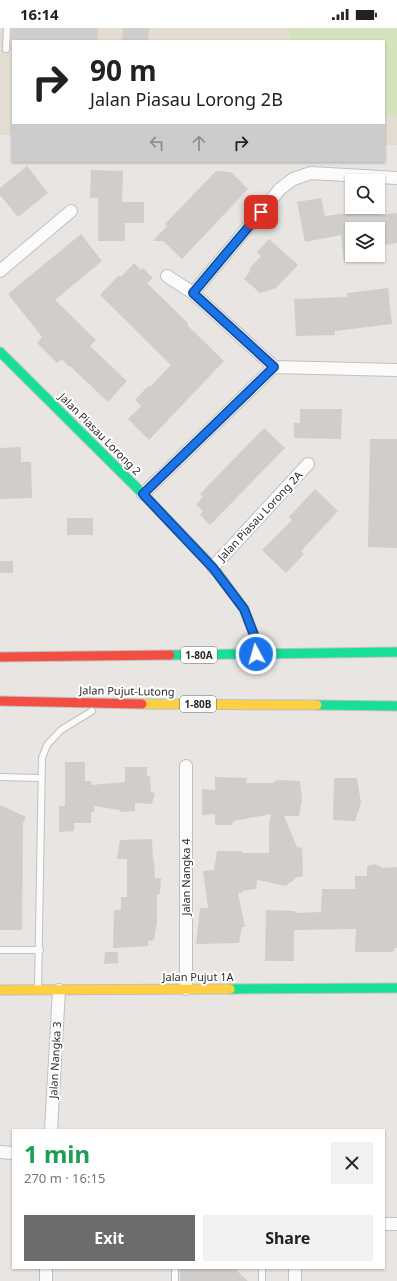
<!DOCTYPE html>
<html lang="en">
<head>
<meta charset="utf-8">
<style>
	body { margin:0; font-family:"Noto Sans",sans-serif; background:#f2f2f2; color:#222; height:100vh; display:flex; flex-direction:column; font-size:15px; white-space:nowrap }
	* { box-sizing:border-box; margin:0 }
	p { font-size:13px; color:#767676 }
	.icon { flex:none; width:22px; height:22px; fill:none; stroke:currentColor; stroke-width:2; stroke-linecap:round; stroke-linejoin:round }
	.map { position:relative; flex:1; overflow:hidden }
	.sheet { position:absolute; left:12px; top:1101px; width:373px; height:140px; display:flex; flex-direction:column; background:#fff; border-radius:0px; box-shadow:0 1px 3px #0004 }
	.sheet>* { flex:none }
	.banner { position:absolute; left:12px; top:12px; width:373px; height:122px; border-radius:0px; box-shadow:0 1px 3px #0004; background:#fff; color:#222; overflow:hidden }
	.buttons { position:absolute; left:345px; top:146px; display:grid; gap:8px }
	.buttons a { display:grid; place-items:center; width:40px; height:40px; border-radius:0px; background:#fff; box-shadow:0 1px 3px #0004; font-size:20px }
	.pin { position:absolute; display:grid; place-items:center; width:34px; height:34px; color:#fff; margin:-17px; border-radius:8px; box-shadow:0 2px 6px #0006 }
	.me { position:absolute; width:44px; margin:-22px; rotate:354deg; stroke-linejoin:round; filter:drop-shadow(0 0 3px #0008) }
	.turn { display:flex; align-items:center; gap:14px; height:84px; padding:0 12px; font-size:18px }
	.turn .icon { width:52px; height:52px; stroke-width:2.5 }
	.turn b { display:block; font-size:28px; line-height:34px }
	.lanes { display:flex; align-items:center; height:38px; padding:0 12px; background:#0003; justify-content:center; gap:20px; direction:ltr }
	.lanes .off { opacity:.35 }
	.round { display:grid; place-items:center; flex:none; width:42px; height:42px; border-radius:0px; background:#f2f2f2 }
	.overview { display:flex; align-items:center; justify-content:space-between; height:68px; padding:0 12px }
	h1 { font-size:24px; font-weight:700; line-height:30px; color:#1e9e55 }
	.button { display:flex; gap:8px; margin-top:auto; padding:8px 12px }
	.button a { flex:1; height:46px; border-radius:0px; background:#6d6c6b; color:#fff; font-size:16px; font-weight:700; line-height:46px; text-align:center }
	.button a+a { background:#f2f2f2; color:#222 }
	.status { display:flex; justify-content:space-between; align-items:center; height:28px; padding:0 20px; background:#fff; direction:ltr }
	.status svg { height:11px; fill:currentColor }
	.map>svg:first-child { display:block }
</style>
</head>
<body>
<div class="status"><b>16:14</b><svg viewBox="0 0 49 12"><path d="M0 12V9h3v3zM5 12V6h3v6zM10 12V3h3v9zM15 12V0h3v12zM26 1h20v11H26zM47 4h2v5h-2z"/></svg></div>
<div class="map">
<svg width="397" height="1253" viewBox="0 0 397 1253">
	<rect width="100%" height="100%" fill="#e8e5e2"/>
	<path fill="#e2dcd1" d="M0,0h397v117h-13v-104h-371v94h-13z"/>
	<path fill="#d5e3bd" d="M290,0h107v87l-13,-1v-73h-94z"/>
	<path fill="#d0cdcb" d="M12,0h86l-1,13h-86z
		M123,0h26l-1,13h-26z
		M27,138l21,27 -30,24 -18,-22v-7z
		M91,142l32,1 -1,31h22v21h-19v18h-27v-43h-8z
		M216,143l15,1 17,17 -66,70 -19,-18h-10l14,-15 -2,-2z
		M321,170l4,18 55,-7v6l17,-2v30l-19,3v-17h-26v33h-8l-3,-27 -36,7 -8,-40z
		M81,206l21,27 -47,39 41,40 -6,6 37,35 -19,21 -38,-36 -1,1 -7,-8 -5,4 -20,-20 5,-6 -34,-43z
		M269,211l29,26 -22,23 -16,5 -16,-14 7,-9 -2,-1 12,-13 -4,-4z
		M134,235l7,7 2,-2 10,10 -6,5 41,40 -1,2 37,36 -75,79 -21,-21 13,-13 -6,-6 14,-15 1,2 21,-22 -71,-70 19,-20 2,2z
		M388,260l4,36 -57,7v4l-39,1 -2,-37 53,-2v-4z
		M300,381h42l-1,30 -47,-1v-15h6z
		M264,400l21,20 -75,77 -10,-10 3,-4 -7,-7 7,-7 -3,-3z
		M370,411h27v109l-29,-1z
		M21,419v15h10l1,36 -32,1v-51z
		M315,461l23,22 -37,40 3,3 -18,19 -24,-23 30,-30 -3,-3z
		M67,490h26v17h-26z
		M0,533h13v12h-13z
		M65,734h20v19h6v4l34,-3v-15h22v9h3l1,16 4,1 -3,11 -17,-1v8l-15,1 -1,-2 -25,-4v6h-3v11h-17v8l-15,1v-26h6z
		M215,749l32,1 -1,5h27l4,-3 23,1 2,19 -3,16h-15l13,31 5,1 1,28 -8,2 -2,3 -4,2 -3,3 -29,-6 -1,9 -14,2v2h-4l7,34h-3l-3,16 -43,1 4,-36h8l-5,-37 11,-1 3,-19h25v2h27v-29l2,-10 -37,7 -3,4h-16v-11l-13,1v-26l13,1z
		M334,750h23l4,25 -6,18 -22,-1z
		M0,777l26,12 -3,6 -1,107h-22z
		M152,811l1,21h1l1,18h6l-1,16h-3v27l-3,19 -6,1v5l-35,2 1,-38h7v-13h6v-38h-10l3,-19z
		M375,836l8,4 14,-1v81h-2l-2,4h-38l1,-23 -62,1v31h-29l1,-51 29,1v2l26,-1 1,-23h33v-13h12v-10z
		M105,924h13v11l-14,1z
		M180,1240h54l14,13h-68z"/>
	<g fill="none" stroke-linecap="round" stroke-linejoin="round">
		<defs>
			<path id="lane" d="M6,21l1,-21
				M0,749l41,1
				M0,922h40
				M38,961l4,-231 5,-13 14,-15 31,-19
				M262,1240v13
				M175,1253v-13"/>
			<path id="street" d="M0,243l71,-60
				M167,248l26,17
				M274,339l-81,-74 87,-104 13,-10 18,-6 86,5
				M143,466l131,-127 123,3
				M213,539l95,-103
				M186,738v223
				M51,1102l8,-140
				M0,1124l13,1
				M384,1196h13
				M295,1240v13
				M46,1253v-13"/>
			<path id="fast" d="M0,324l143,142 70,73 31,42 10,26 2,19
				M170,627l227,-3
				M317,677l80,1
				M230,961l167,-1"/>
			<path id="slow" d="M142,676l175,1
				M0,962l230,-1"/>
			<path id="jam" d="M0,629l170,-2
				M0,673l142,3"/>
		</defs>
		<use href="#lane" stroke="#c1c0c0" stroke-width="8"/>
		<use href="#street" stroke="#c1c0c0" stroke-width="14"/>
		<use href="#fast" stroke="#c1c0c0" stroke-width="11"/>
		<use href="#slow" stroke="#c1c0c0" stroke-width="11"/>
		<use href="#jam" stroke="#c1c0c0" stroke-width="11"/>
		<use href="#lane" stroke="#fcfbfb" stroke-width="6"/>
		<use href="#street" stroke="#fcfbfb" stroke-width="12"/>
		<use href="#fast" stroke="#16e098" stroke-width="9"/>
		<use href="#slow" stroke="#ffcf43" stroke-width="9"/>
		<use href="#jam" stroke="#f24e42" stroke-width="9"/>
	</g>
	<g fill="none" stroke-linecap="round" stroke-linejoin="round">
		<defs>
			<path id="route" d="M256,626l-2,-19 -10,-26 -31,-41 -70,-74 131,-127 -81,-74 68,-81"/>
		</defs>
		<use href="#route" stroke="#114b97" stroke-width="10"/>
		<use href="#route" stroke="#1a73e8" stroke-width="7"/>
	</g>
	<g text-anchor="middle" stroke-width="4" stroke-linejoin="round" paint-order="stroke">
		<g fill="#fff" stroke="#6b6b6b" stroke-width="1">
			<rect x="181" y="619" width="36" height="16" rx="3"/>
			<rect x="180" y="668" width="36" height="16" rx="3"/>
		</g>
		<g font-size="10" font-weight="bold" fill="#2b2b2b">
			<text x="199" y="631">1-80A</text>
			<text x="198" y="680">1-80B</text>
		</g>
		<g font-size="11" fill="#2b2b2b" stroke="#fff">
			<text transform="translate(100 406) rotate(45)" y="4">Jalan Piasau Lorong 2</text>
			<text transform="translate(260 488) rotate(-47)" y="4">Jalan Piasau Lorong 2A</text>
			<text transform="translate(127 663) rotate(1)" y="4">Jalan Pujut-Lutong</text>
			<text transform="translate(186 849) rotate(-90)" y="4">Jalan Nangka 4</text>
			<text x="198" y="953">Jalan Pujut 1A</text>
			<text transform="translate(55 1032) rotate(-87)" y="4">Jalan Nangka 3</text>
		</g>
	</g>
</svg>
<div class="buttons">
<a><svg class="icon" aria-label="search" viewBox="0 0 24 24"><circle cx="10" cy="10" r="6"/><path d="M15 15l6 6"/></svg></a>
<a><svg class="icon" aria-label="layers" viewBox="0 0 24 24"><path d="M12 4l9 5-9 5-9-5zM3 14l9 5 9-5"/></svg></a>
</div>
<div class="pin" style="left:261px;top:184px;background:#d93025"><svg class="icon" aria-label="arrive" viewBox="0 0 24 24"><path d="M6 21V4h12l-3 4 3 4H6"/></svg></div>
<svg class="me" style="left:256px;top:626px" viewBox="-20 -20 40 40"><circle r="17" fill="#1a73e8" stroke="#fff" stroke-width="3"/><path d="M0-11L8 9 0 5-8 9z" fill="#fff"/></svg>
<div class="banner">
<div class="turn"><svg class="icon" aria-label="right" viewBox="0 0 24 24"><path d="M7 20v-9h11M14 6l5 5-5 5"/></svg><div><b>90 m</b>Jalan Piasau Lorong 2B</div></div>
<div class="lanes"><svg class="icon off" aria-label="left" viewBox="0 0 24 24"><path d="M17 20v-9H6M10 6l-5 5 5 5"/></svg><svg class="icon off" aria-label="ahead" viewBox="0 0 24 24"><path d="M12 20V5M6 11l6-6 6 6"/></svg><svg class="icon" aria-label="right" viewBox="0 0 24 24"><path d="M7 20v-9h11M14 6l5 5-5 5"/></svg></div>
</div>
<section class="sheet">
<div class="overview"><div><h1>1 min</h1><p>270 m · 16:15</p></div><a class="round"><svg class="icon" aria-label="close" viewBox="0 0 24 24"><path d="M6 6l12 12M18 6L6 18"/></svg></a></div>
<div class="button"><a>Exit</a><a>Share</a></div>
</section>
</div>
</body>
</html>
